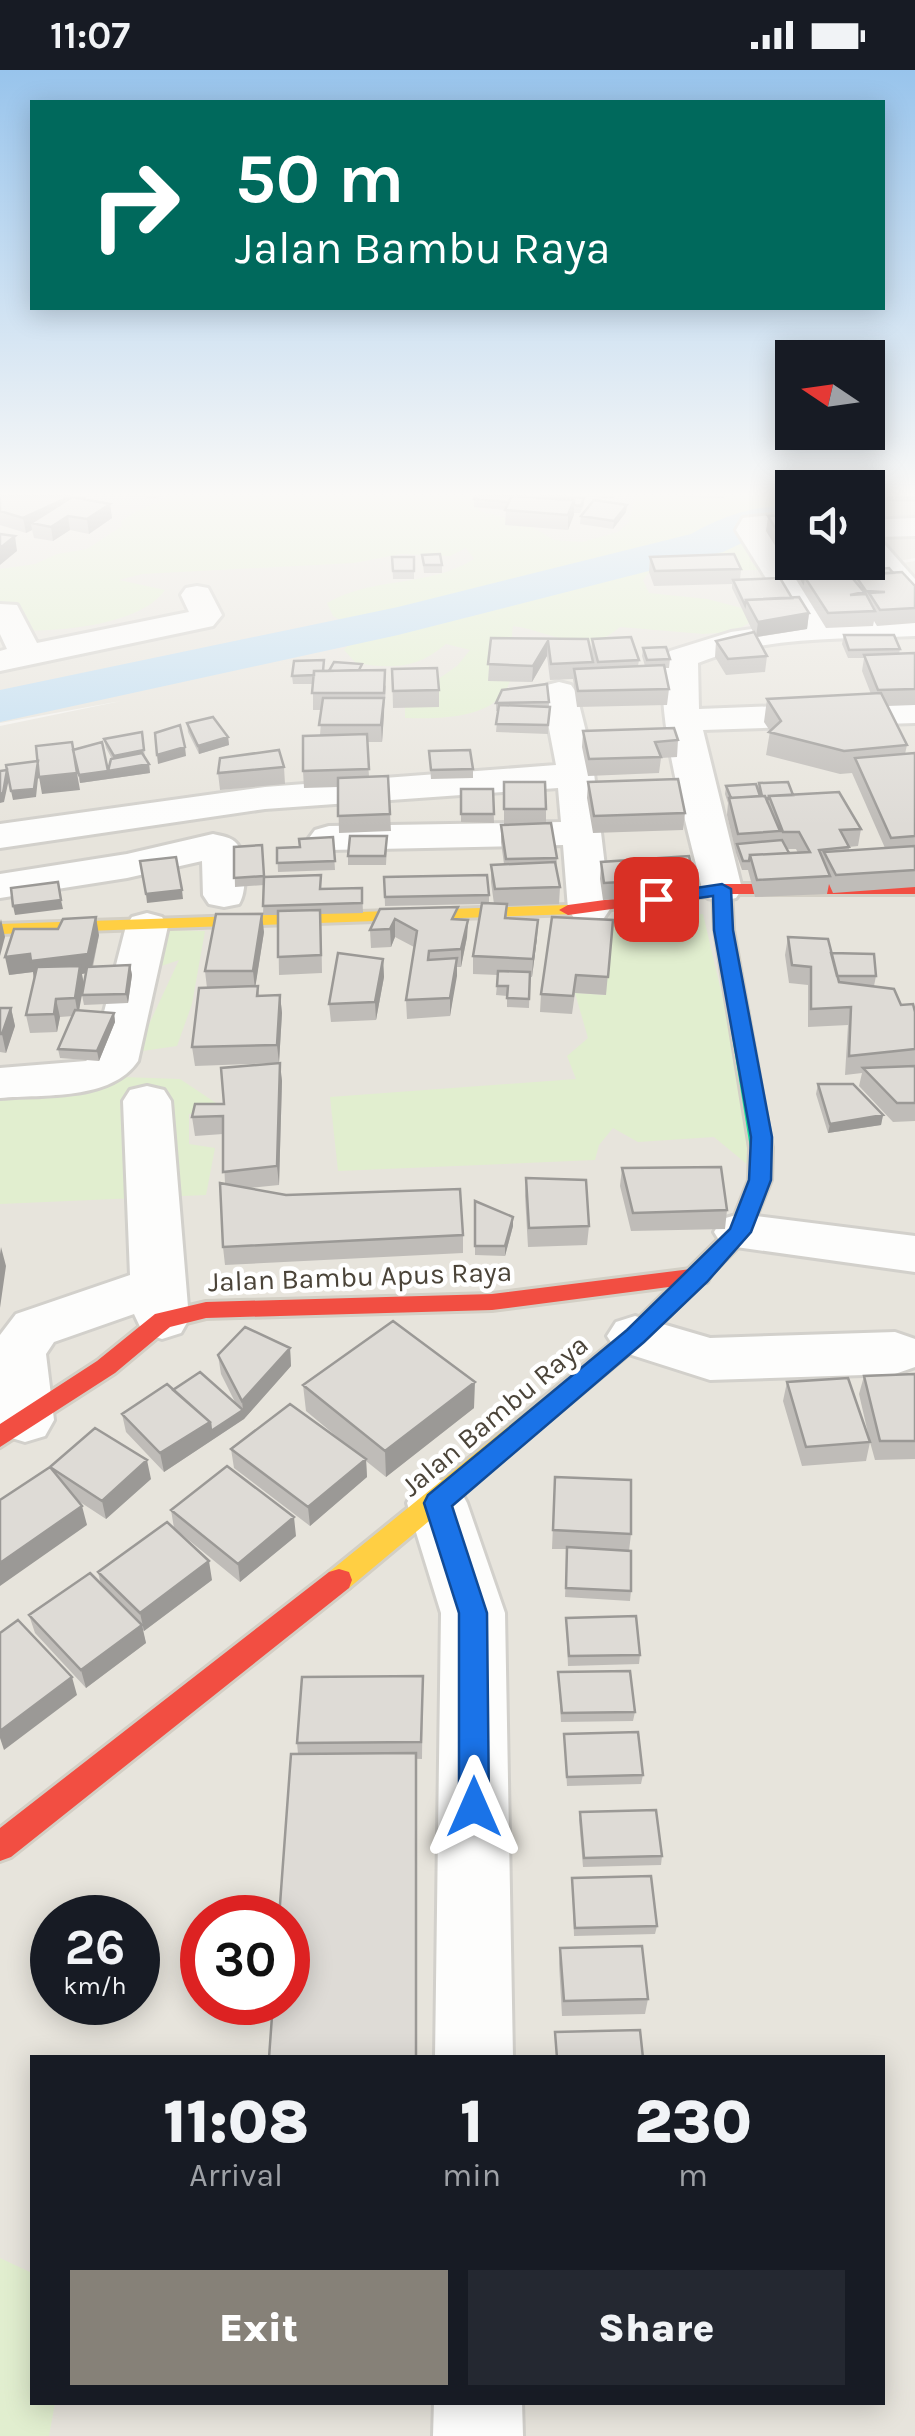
<!DOCTYPE html>
<html lang="en">
<head>
<meta charset="utf-8">
<style>
	body { margin:0; font-family:Karla,sans-serif; background:#242831; color:#f1f3f6; height:100vh; display:flex; flex-direction:column; font-size:38px; white-space:nowrap }
	* { box-sizing:border-box; margin:0 }
	p { font-size:32px; color:#9ea1a6 }
	.icon { flex:none; width:55px; height:55px; fill:none; stroke:currentColor; stroke-width:2; stroke-linecap:round; stroke-linejoin:round }
	.map { position:relative; flex:1; overflow:hidden }
	.sheet { position:absolute; left:30px; top:1985px; width:855px; height:350px; display:flex; flex-direction:column; background:#171b24; border-radius:0px; box-shadow:0 5px 25px #0003 }
	.sheet>* { flex:none }
	.top-card { position:absolute; left:30px; top:30px; width:855px; height:210px; border-radius:0px; box-shadow:0 5px 25px #0003; background:#00695c; color:#fff; overflow:hidden }
	.needle { width:65px; rotate:283deg }
	.controls { position:absolute; left:775px; top:270px; display:grid; gap:20px }
	.controls a { display:grid; place-items:center; width:110px; height:110px; border-radius:0px; background:#171b24; box-shadow:0 5px 25px #0003; font-size:50px }
	.speed { position:absolute; left:30px; top:1825px; display:flex; gap:20px; font-size:50px; font-weight:700; text-align:center }
	.speed>* { display:grid; place-content:center; width:130px; height:130px; border-radius:50%; background:#171b24; box-shadow:0 5px 25px #0003; line-height:1 }
	.speed small { font-size:25px; font-weight:400 }
	.speed .limit { border:15px solid #d22; background:#fff; color:#111 }
	.pin { position:absolute; display:grid; place-items:center; width:85px; height:85px; color:#fff; margin:-42px; border-radius:20px; box-shadow:0 5px 15px #0006 }
	.me { position:absolute; width:110px; margin:-55px; rotate:0deg; stroke-linejoin:round; filter:drop-shadow(0 0 8px #0008) }
	.turn { display:flex; align-items:center; gap:35px; height:210px; padding:0 40px; font-size:45px }
	.turn .icon { width:130px; height:130px; stroke-width:2.5 }
	.turn b { display:block; font-size:70px; line-height:85px }
	.eta { display:flex; justify-content:space-evenly; align-items:center; height:170px; text-align:center }
	.eta b { font-size:60px; font-weight:800; line-height:70px }
	.cta { display:flex; gap:20px; margin-top:auto; padding:20px 40px }
	.cta a { flex:1; height:115px; border-radius:0px; background:#868178; color:#fff; font-size:40px; font-weight:800; line-height:115px; text-align:center }
	.cta a+a { background:#242831; color:#f1f3f6 }
	.status { display:flex; justify-content:space-between; align-items:center; height:70px; padding:0 50px; background:#171b24; direction:ltr }
	.status svg { height:28px; fill:currentColor }
	.map>svg:first-child { display:block }
</style>
</head>
<body>
<div class="status"><b>11:07</b><svg viewBox="0 0 49 12"><path d="M0 12V9h3v3zM5 12V6h3v6zM10 12V3h3v9zM15 12V0h3v12zM26 1h20v11H26zM47 4h2v5h-2z"/></svg></div>
<div class="map">
<svg width="915" height="2366" viewBox="0 0 915 2366">
	<rect width="100%" height="100%" fill="#f4f2ee"/>
	<path fill="#e7e4dc" fill-rule="evenodd" d="M0,426h792v66h76v-66h47v62l-149,27 149,-24v1875h-915v-1710l121,-25 -121,22zM52,1848h86v84h-86zM202,1848h86v84h-86zM32,1988h850v344h-850z"/>
	<path fill="#e1eecf" d="M168,426h311l-3,5 3,10 45,11 30,18 28,2 36,-10 11,-10 6,-26h157v24l-42,25v15l9,10 -110,2 -6,8 6,13 58,6 58,15 -32,18 -30,2 -83,-7c-35,31 -69,4 -107,-1 -3,16 1,45 -3,55 -12,39 -74,38 -105,37v-16l52,-36 13,-16 -24,-6c-29,25 -54,25 -90,19l-12,-13 12,-13 -6,-12 -17,-9 -6,-13c46,-27 101,-15 147,-44l-8,-11 -16,8 -49,-2 -47,9 -212,11 -23,6 46,10c-26,38 -122,44 -165,39v-60l35,-5 22,-10 30,-5 35,-23 -1,-5c15,-11 31,-15 47,-25z
		M703,844l62,265 -51,-42 -76,5 -25,-14 -14,17 -4,15 -257,11 -8,-74 246,-18 -9,-23 21,-18 -13,-45 31,2 -1,-75z
		M153,860l52,1 -13,73 -15,42 -41,6 43,-92 -35,12z
		M36,1004l144,5 45,30 -36,5v30l26,4 -9,47 -206,9v-118z
		M0,2188l32,15v129l23,1 -6,33h-49z"/>
	<g fill="none" stroke-linecap="round" stroke-linejoin="round">
		<path fill="#c0ddf1" fill-rule="evenodd" d="M792,437v26l-31,1 -38,18 -325,83 -398,87v-32l398,-83 293,-73c32,-18 65,-30 101,-27z"/>
		<defs>
			<path id="street" d="M792,443v18l-25,1 58,89 90,-5v20c-71,3 -151,0 -217,27l1,46 216,-8v22l-212,7 39,159 -6,9 -14,3 -14,-3 -6,-9c-10,-47 -57,-201 -32,-238l61,-19 63,-9 -58,-93 7,-12z
				M915,448v18l-37,1 37,42v29l-11,-3 -36,-43v-42z
				M197,516l11,2 14,27 -9,11 -213,45v-20l7,-2 -7,-15v-30l17,1 20,38 152,-31 -8,-17 5,-7z
				M559,612l12,3 5,7 16,64 18,153 -6,9 -15,3 -15,-3 -6,-9 -5,-64 -234,5 -14,-4 -6,-8 6,-8 14,-4 232,-4 -3,-34 -293,21 -265,39v-24l265,-37 291,-22 -14,-73 5,-7z
				M213,764c8,2 19,3 24,10 10,12 10,48 2,60l-15,3 -15,-3 -6,-9 -1,-34 -75,17 -127,20v-24l127,-20z
				M147,843l15,4 6,9 -30,135c-27,40 -94,33 -138,37v-30l86,-7 7,-6 33,-129 6,-9z
				M147,1016l17,4 7,11 18,218 -8,14 -19,6 -19,-6 -9,-19 -80,28 -8,12 8,66 -9,16 -20,6 -20,-6 -5,-9v-92l16,-21 114,-39 -7,-174 7,-11z
				M740,1144l175,22v36l-193,-27 -8,-13 8,-13z
				M635,1246l75,22 185,-6 20,7v28l-20,7 -185,6 -94,-30 -9,-14 9,-14z
				M437,1409l21,7 9,17 38,110 8,445h-78l6,-445 -34,-110 9,-17z
				M434,2332h88l1,34h-90z"/>
			<path id="fast" d="M722,814l9,5 2,41 39,218 -11,7 -11,-7 -35,-218 -2,-41z"/>
			<path id="slow" d="M568,835l6,1v8l-574,20v-10z
				M761,1071l11,7 -1,32 -23,57 -105,105 -294,246 -10,3 -10,-3 -3,-8 3,-8 298,-242 103,-102 19,-48 1,-32z"/>
			<path id="jam" d="M722,814h193v10h-193l-154,21 -9,-5 9,-5z
				M699,1198l11,8 -3,6 -215,28 -286,8 -36,9 -55,46 -115,74v-23l97,-63 58,-47 51,-12 286,-8z
				M339,1499l10,3 3,8 -3,8 -338,269 -11,4v-33l329,-256z"/>
		</defs>
		<use href="#street" stroke="#d2d0cb" stroke-width="6"/>
		<use href="#fast" stroke="#d3cfc5" stroke-width="6"/>
		<use href="#slow" stroke="#d3cfc5" stroke-width="6"/>
		<use href="#jam" stroke="#d3cfc5" stroke-width="6"/>
		<use href="#street" fill="#fdfdfc" fill-rule="evenodd"/>
		<use href="#fast" fill="#16e098" fill-rule="evenodd"/>
		<use href="#slow" fill="#ffcf43" fill-rule="evenodd"/>
		<use href="#jam" fill="#f24e42" fill-rule="evenodd"/>
	</g>
	<path fill="#bfbcb8" fill-rule="evenodd" d="M0,426h86l1,4 23,4 2,14 -23,16 -19,-4 -17,11 -19,-3 -2,-8 -6,3 -26,-8z
		M124,426h35l-2,2z
		M584,426h30l-1,3z
		M680,426h44v2l-44,-1z
		M887,426h28v6l-28,-1z
		M538,428h46v7l-4,8h-6l-6,17 -63,-5 1,-15 -32,-3v-8z
		M627,435l-1,7 -13,17 -33,-5 1,-8z
		M792,445v47l50,12h4v-2l47,1 22,13v37l-38,3 -3,-5 -1,5 -47,2 -60,-97 2,-15z
		M422,485l20,10v8h-18z
		M392,487h22v22h-21z
		M650,487l91,12 -1,11 52,18 17,15 -2,16 -50,8 10,19 -2,16 -39,3 -11,-18 1,-16 37,-9 -21,-44v-4l-78,2 -5,-14z
		M844,565l56,14 -1,5 16,-1v52l-28,1 20,39 -2,9 10,-1v134l-82,6 -4,-9 -2,10 -72,3 -7,-27h-6l-6,-17 -9,-38 1,-12 -3,-9 1,-8 32,4 1,-7 34,12 68,34 -3,17 -9,1v4l36,-3 -33,-75 -12,1 -74,-19 4,-24 -6,-9 3,-23 104,-5 -9,-23 2,-13h-16l-6,-14zM787,779h9l2,4h-9z
		M491,568l97,1 3,15 1,-15 47,21 -1,6h7l-3,-10 1,-8 27,11 -1,9h-4l4,21 -2,16 -90,2 -4,-28 -23,1 -3,-24 -15,26 -44,-1z
		M392,599l47,21v17l-46,1z
		M363,600l23,16 -4,56h-15l2,35 19,-1 3,55 -52,2 -1,-46 -34,1 -1,-17 17,-36 2,-25h-9v-26h-20l-1,-8 32,-5z
		M549,632l-1,32 -52,-2 2,-21h-2v-8z
		M187,653l41,14 1,8 -30,9 -11,-22z
		M583,661l95,9 -1,17 -16,1 -2,15 -71,3 -6,-29z
		M142,662l3,26 4,6 1,9 -70,10 -7,-33 35,21 4,-12 -6,-11 -2,-9z
		M429,681l44,18v9l-42,1z
		M284,697l1,17 -65,6 -2,-17z
		M504,712l42,27v15l11,34 -1,11 4,18 -1,17 -52,2v12l30,20 -5,39h-2l-1,31 -22,-1v-11l-11,-1 2,-20 -25,-1v-18l9,-52 -97,2 -1,-29 105,18v8l5,1 -3,-22v-17l13,-1 -3,-22v-17h3z
		M588,712l97,31 -2,17 -90,3 -6,-35z
		M461,719h32l1,34 -33,-1z
		M333,767l2,33 -57,2 -1,-24 23,-1z
		M387,775l-1,20h-38v-9z
		M234,777l30,30 57,12 41,-1 1,25 -42,1 1,59 -43,2 -1,-60h-15l1,-30 -29,2z
		M601,792l93,16 -2,18 -89,4 -3,-21z
		M380,839l88,11 -1,17 -6,30h-4l-7,49 -43,3 -1,-19 8,-53 -19,-10 -4,10 -20,1 -1,-18z
		M613,850l-7,75 -31,-2 -3,21 -32,-2 1,-18z
		M264,862l-9,55 3,-1 1,10 21,-1 2,18 -3,50 3,18 -3,104 -31,3 215,47v18l-238,12 -2,-18 2,-63 -2,-50 -28,2 -3,-19 32,-13 50,-41 -79,3 -3,-19 15,-59 -2,-17z
		M99,865l-6,32 37,-2 2,10 -4,28 -44,2 -2,-10 4,-22 -4,1 -3,37 35,2 1,9 -16,39 -39,-3 -2,-9 15,-33 -13,1 -3,15 -27,1 -4,-18 8,-36 -1,-7 -24,3z
		M788,867l43,16 45,23 -2,10 -10,-1 51,27v109l-22,1 -34,-36 3,-13 -17,2 3,-50 -40,2v-42l-19,-2 -4,-28z
		M383,889l1,18 -8,43 -45,2 -2,-18z
		M0,938h11l4,18 -9,27 -6,-1z
		M818,1014l65,31 -2,10 -53,8 -12,-39z
		M622,1098l105,42 -2,19 -94,2 -11,-45z
		M526,1108l63,48 -2,19 -59,2 -3,-51z
		M475,1131l38,25 -8,30 -30,-1z
		M290,1278l1,18 -47,53 -80,53 -38,-40 -4,-18 114,-10 -15,-30 -3,-19z
		M915,1304v85l-40,1 -5,-18 -4,19 -64,5 -19,-65 4,-19 83,60 -11,-48 5,-18z
		M303,1315l171,23 -88,69 -20,-16 1,16 -57,49 -76,-58 -3,-19 117,-3 -42,-35z
		M50,1397l101,12 -45,40 -29,-19 10,25z
		M555,1407l76,57 -2,17 2,40 -1,10 -65,-4 2,-48h-15z
		M171,1440l125,26 -56,46 -66,-54z
		M98,1502l114,8 -68,51 -2,-2 4,14 -60,45 -51,-55 -6,-18 72,-30z
		M566,1548l74,37 -1,9 -71,2z
		M558,1602l77,40 -2,9 -72,1z
		M423,1606l-1,83 -124,-5 -1,-11z
		M564,1664l79,41 -2,9 -74,2z
		M580,1742l82,44 -1,9 -78,2 -4,-47z
		M572,1808l85,48 -2,8 -81,2z
		M560,1878l88,51 -3,15 -83,2 -3,-52z"/>
	<path fill="#9b9996" d="M71,426h15l1,8 -56,19 1,7 -6,3 -3,-15z
		M574,430v15l-6,15v-15z
		M110,434l2,14 -23,16 -2,-15z
		M627,435l-1,7 -13,17 1,-8z
		M68,446l2,14 -17,11 -2,-14z
		M15,466l2,15 -17,14v-17z
		M809,543l-2,16 -51,8 2,-15z
		M548,571l-1,15 -15,26 1,-16z
		M384,628v16l-2,28 -1,-17z
		M228,667l1,8 -30,9 -1,-8z
		M185,677l1,9 -28,8 -1,-9z
		M38,691l1,8 -3,28 -23,3 -2,-9z
		M149,694l1,9 -70,10 -1,-8z
		M7,700l2,9 -5,23 -4,1v-9z
		M77,703l3,17 -38,4 -3,-17z
		M182,820l1,9 -36,4 -1,-9z
		M61,830l2,9 -48,6 -2,-9z
		M262,844l2,18 -9,57 -2,-18z
		M96,847l3,18 -8,37 -9,2 2,10 -6,32 -3,-18 -41,-19 -1,-7 -24,3 -4,-18z
		M1,849l4,18 -5,19v-33z
		M395,849v18l-4,10 -1,-18z
		M468,850l-1,17 -6,30v-18z
		M538,850l-1,18 -5,39 1,-18z
		M457,888v18l-7,40v-18z
		M383,889l1,18 -8,43 -1,-18z
		M130,895l2,10 -4,28 -2,-9z
		M280,925l2,18 -3,50 -2,-18z
		M56,929l4,18 -3,15 -3,-18z
		M11,938l4,18 -9,27 -4,-19z
		M114,943l1,9 -16,39 -2,-10z
		M280,993l2,18 -3,104 -2,-19z
		M883,1045l-2,10 -53,8 2,-9z
		M513,1147v9l-8,30v-10z
		M1,1177l5,19 -6,42v-54z
		M290,1278l1,18 -47,53 -80,53 -4,-19 50,-31 33,-12 -1,-9z
		M475,1312l-1,26 -88,69 -1,-26z
		M366,1389l1,18 -57,49 -2,-19z
		M147,1390l4,19 -45,40 -4,-18z
		M82,1436l5,19 -87,61v-23z
		M294,1447l2,19 -56,46 -2,-18z
		M209,1491l3,19 -68,51 -4,-18z
		M142,1555l4,18 -60,45 -5,-18z
		M72,1607l5,18 -73,55 -4,-12v-7z"/>
	<path fill="#dedbd6" stroke="#9b9996" stroke-width="2.5" d="M0,426h71l-48,22 -23,-7z
		M476,426h36l-4,6 -34,-3z
		M512,426h4l58,4 -6,15 -63,-5z
		M539,426h23l22,2 -3,8 -7,-1v-5l-36,-2z
		M72,427l38,7 -23,15 -19,-3 -17,11 -20,-4z
		M594,430l33,5 -13,16 -33,-5z
		M792,445v39h-1l-23,-38z
		M0,464l15,2 -15,12z
		M440,484l2,11h-18l-2,-10z
		M734,484l7,15 -86,2 -5,-14z
		M392,487h22v14h-21z
		M790,491l43,1 9,12 -38,2 -1,6z
		M889,498l4,5 -38,2 -1,5 -8,-8z
		M902,502l13,14v22l-35,2 -11,-17 16,-1 -19,-1 -11,-16z
		M849,504l15,18 -14,3 16,-1 9,17 -47,2 -24,-37z
		M780,508l12,20 -46,2 -1,5 -12,-25z
		M799,527l10,16 -51,9 -12,-22z
		M754,562l13,24 -39,3 -12,-18z
		M844,565h50l6,14 -51,1z
		M631,567l8,23 -41,2 -6,-23z
		M491,568l97,1 5,23 -42,2 -3,-23 -15,25 -45,-2z
		M666,577l4,12 -23,1 -4,-12z
		M915,583v36l-37,1 -14,-35z
		M324,590l-1,11h-9v4l-22,1 2,-15z
		M334,592l28,2 -3,6 -30,1z
		M664,595l5,24 -91,2 -4,-22z
		M437,598l2,22 -46,1 -1,-22z
		M385,600l-1,23h-72l2,-22z
		M547,614l2,18 -53,1 6,-13z
		M881,623l26,52 -63,6 -75,-19 12,-11 -14,-22z
		M323,628h61l-3,27h-62z
		M499,635l51,2 -2,18 -52,-1z
		M213,647l15,20 -30,9 -11,-23z
		M180,655l5,22 -28,8 -2,-22z
		M674,658l4,12 -23,2 6,15 -72,2 -6,-28z
		M142,662l2,18 -30,6 -10,-17z
		M367,664l2,35 -66,2v-35z
		M72,672l5,31 -38,4 -3,-31z
		M102,672l6,29 3,-12 31,-6 7,11 -41,7 -29,4 -6,-25z
		M279,680l5,17 -66,6 2,-15z
		M470,680l3,19 -42,1 -2,-19z
		M915,683v83l-24,2 -36,-80z
		M38,691l-4,28 -23,2 -5,-26z
		M7,700l-4,23 -3,1v-23z
		M388,706l2,38 -52,2v-38z
		M678,709l7,34 -91,3 -6,-34z
		M504,712h41l1,27h-42z
		M788,712l5,13 -24,1 -2,5 -2,-5h-3l-3,-13z
		M756,714l4,12 -29,2 -5,-12z
		M461,719h32l1,25h-33z
		M839,722l22,37 -21,1 9,17 -30,3 11,26 -73,4 -7,-25 60,-3 -11,-20h-16l-14,-36z
		M765,726l15,35 -42,3 -9,-36z
		M551,753l6,35 -51,1 -5,-34z
		M350,766h37l-2,20h-37z
		M333,767l2,24 -58,2v-15l23,-1 -1,-8z
		M782,770l7,13 -39,2 -1,6h-6l-6,-17z
		M262,775l2,31 -30,2v-31z
		M915,776v24l-79,5 -12,-23z
		M689,786l5,22 -90,5 -3,-21z
		M176,787l6,33 -36,4 -6,-33z
		M555,792l5,25 -65,2 -4,-24z
		M321,805l-1,14 42,-1v15l-99,3 1,-29z
		M487,805l2,20 -104,2 -1,-20z
		M58,812l3,18 -48,6 -2,-18z
		M482,833l25,1 -2,14 33,2 -5,39 -60,-3z
		M458,837l-6,12 16,1 -7,29 -32,2 -1,9 29,-2 -7,40 -44,2 11,-69 -22,-12 -5,10 -20,1 10,-21z
		M320,840l1,45 -43,2v-46z
		M216,844h46l-9,57h-48z
		M96,847l-8,37 -57,7 -1,-7 -25,3 9,-28h44l5,-10z
		M552,847l61,3 -5,57 -32,-2 -3,21 -32,-2z
		M788,867l40,2 11,43 55,7 7,16 12,-1 2,8v37l-66,7 2,-49 -40,2v-42l-19,-2z
		M338,883l45,6 -8,43 -46,2z
		M831,883l43,1 2,22h-39z
		M130,895l-4,29 -44,1 5,-28z
		M80,896l-5,32 -19,1 -2,15 -28,1 11,-48z
		M498,901l32,1 -1,27 -22,-1 1,-12h-11z
		M258,916l-1,10 23,-1 -3,50 -85,2 7,-59z
		M0,938h11l-9,26h-2z
		M75,940l39,3 -17,38 -39,-2z
		M280,993l-3,103 -54,6v-56l-31,1 3,-13h29l-3,-36z
		M915,996v37h-18l-34,-35z
		M818,1014h35l30,31 -53,9z
		M721,1097l6,43 -94,3 -11,-45z
		M526,1108l60,2 3,46 -60,2z
		M220,1113l66,12 174,-6 3,46 -240,12z
		M475,1131l38,16 -8,29h-30z
		M393,1251l82,61 -90,69 -82,-66z
		M245,1257l45,21 -48,53 -24,-46z
		M200,1302l43,38 -32,21 -1,-9 -37,-32z
		M915,1304v67h-35l-16,-65z
		M848,1308l22,64 -64,5 -19,-65z
		M167,1314l43,38 -50,31 -38,-39z
		M290,1334l76,55 -58,48 -77,-58z
		M95,1358l52,32 -45,41 -52,-34 32,39 -82,57v-63l50,-33z
		M227,1396l67,51 -56,47 -67,-54z
		M555,1407l76,3v54l-78,-4z
		M167,1452l42,39 -69,52 -42,-41z
		M567,1477l64,4v40l-65,-3z
		M90,1503l52,52 -61,45 -52,-55z
		M636,1546l4,39 -71,1 -3,-38z
		M18,1550l54,57 -72,54v-98z
		M630,1601l5,41 -73,1 -4,-41z
		M423,1606l-2,66 -124,1 5,-66z
		M638,1662l5,43 -76,2 -3,-43z
		M416,1683v305h-147l4,-56h15v-84h-9l12,-164z
		M656,1740l6,46 -78,2 -4,-46z
		M651,1806l6,50 -82,2 -3,-50z
		M642,1876l6,53 -84,2 -4,-53z
		M640,1960l3,28h-86l-2,-26z"/>
	<linearGradient id="sky" x2="0" y2="1"><stop stop-color="#98c4ec"/><stop offset="0.56" stop-color="#faf9f7"/><stop offset="1" stop-color="#faf9f7" stop-opacity="0"/></linearGradient>
	<rect width="915" height="757" fill="url(#sky)"/>
	<path fill="#1a73e8" stroke="#114b97" stroke-width="2.5" d="M722,814l9,5 2,41 39,207 -1,43 -20,52 -44,50 -63,60 -192,164 35,107 2,194 -4,10 -11,4 -11,-4 -4,-10v-194l-35,-110 4,-8 199,-165 103,-101 19,-49 2,-43 -37,-207 -1,-34 -57,8 -9,-5 9,-5z"/>
	<g text-anchor="middle" stroke-width="9" stroke-linejoin="round" paint-order="stroke">
		<g font-size="28" fill="#4b4439" stroke="#fff">
			<text transform="translate(360 1206) rotate(-2)" y="10">Jalan Bambu Apus Raya</text>
			<text transform="translate(494 1345) rotate(-40)" y="10">Jalan Bambu Raya</text>
		</g>
	</g>
</svg>
<div class="controls">
<a><svg class="needle" viewBox="-14 -14 28 28"><path d="M0-13l5 13h-10z" fill="#e53935"/><path d="M0 13l5-13h-10z" fill="#9ea1a6"/></svg></a>
<a><svg class="icon" aria-label="sound" viewBox="0 0 24 24"><path d="M4 9h4l5-4v14l-5-4H4zM17 9q2 3 0 6"/></svg></a>
</div>
<div class="speed"><div>26<small>km/h</small></div><div class="limit">30</div></div>
<div class="pin" style="left:656px;top:829px;background:#d93025"><svg class="icon" aria-label="arrive" viewBox="0 0 24 24"><path d="M6 21V4h12l-3 4 3 4H6"/></svg></div>
<svg class="me" style="left:474px;top:1737px" viewBox="-20 -20 40 40"><path d="M0-17L14 15 0 8-14 15z" fill="#1a73e8" stroke="#fff" stroke-width="4"/></svg>
<div class="top-card">
<div class="turn"><svg class="icon" aria-label="right" viewBox="0 0 24 24"><path d="M7 20v-9h11M14 6l5 5-5 5"/></svg><div><b>50 m</b>Jalan Bambu Raya</div></div>
</div>
<section class="sheet">
<div class="eta">
<div><b>11:08</b><p>Arrival</p></div>
<div><b>1</b><p>min</p></div>
<div><b>230</b><p>m</p></div>
</div>
<div class="cta"><a>Exit</a><a>Share</a></div>
</section>
</div>
</body>
</html>
